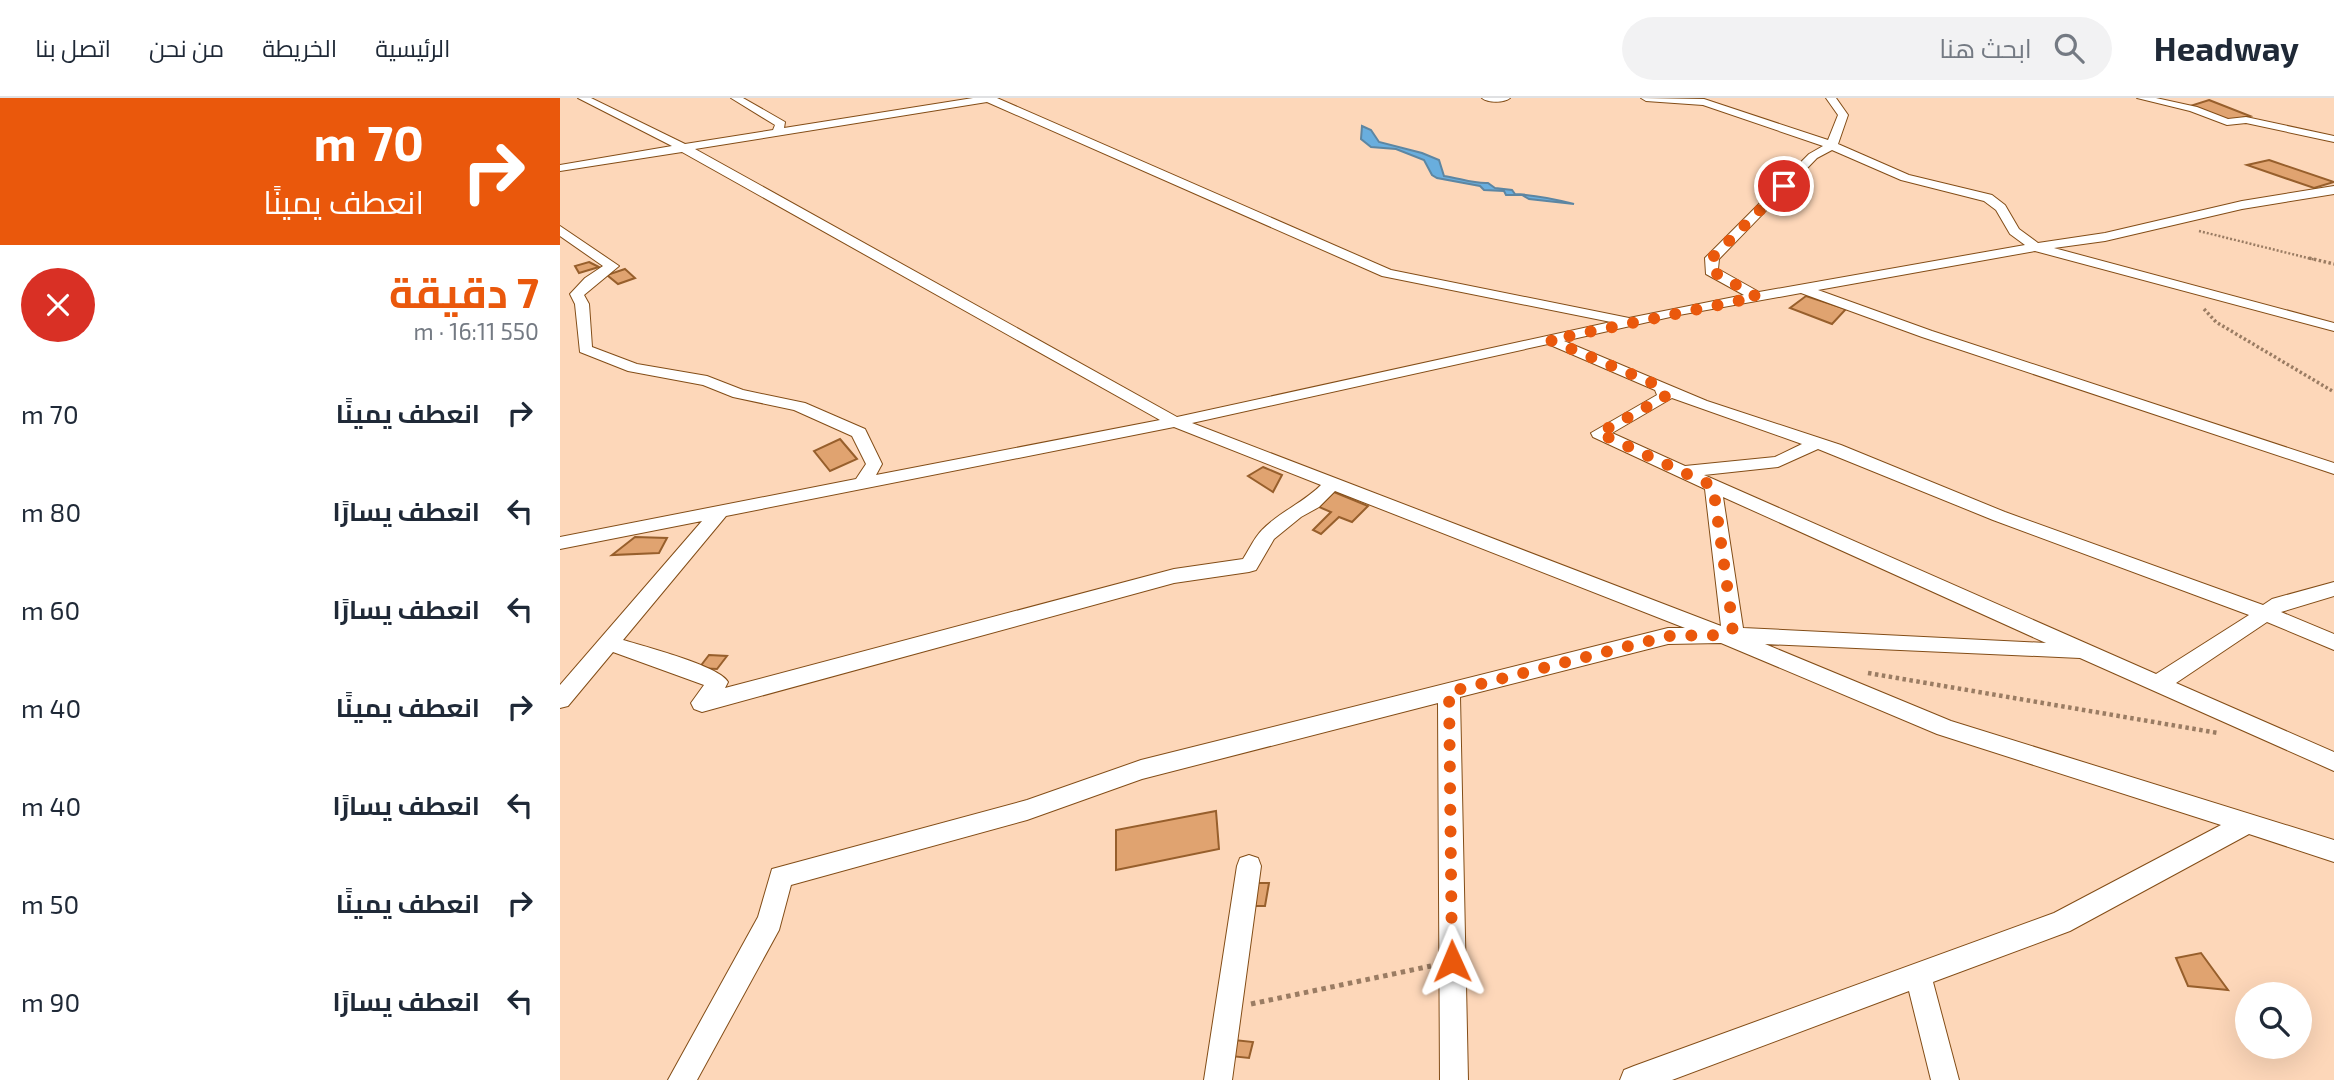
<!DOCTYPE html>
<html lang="ar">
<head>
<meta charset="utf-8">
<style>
	body { margin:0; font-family:"Exo 2",Cairo,sans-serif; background:#f2f2f3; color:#1f2937; direction:rtl; height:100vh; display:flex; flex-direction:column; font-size:26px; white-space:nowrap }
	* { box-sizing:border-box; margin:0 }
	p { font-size:23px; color:#747a83 }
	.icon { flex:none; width:38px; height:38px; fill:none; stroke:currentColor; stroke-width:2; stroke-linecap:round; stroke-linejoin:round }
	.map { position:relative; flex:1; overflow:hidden; direction:ltr }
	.drawer { display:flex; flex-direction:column; background:#fff; width:560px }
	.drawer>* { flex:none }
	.guide { background:#ea580c; color:#fff; overflow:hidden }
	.tools { position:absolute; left:1675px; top:884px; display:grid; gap:14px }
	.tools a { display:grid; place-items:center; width:77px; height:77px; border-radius:50%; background:#fff; box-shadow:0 7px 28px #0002; font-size:35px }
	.pin { position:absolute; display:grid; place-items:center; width:60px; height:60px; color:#fff; margin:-30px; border:4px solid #fff; border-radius:50%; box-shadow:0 2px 7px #0007 }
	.me { position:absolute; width:77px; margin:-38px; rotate:359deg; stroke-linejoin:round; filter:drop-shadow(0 0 5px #0008) }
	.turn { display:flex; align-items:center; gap:24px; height:147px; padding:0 21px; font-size:32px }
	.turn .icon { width:91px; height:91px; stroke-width:2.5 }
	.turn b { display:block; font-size:49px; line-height:60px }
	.round { display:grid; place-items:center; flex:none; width:74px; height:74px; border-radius:37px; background:#f2f2f3 }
	.overview { display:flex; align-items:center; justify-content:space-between; height:119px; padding:0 21px }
	h1 { font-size:42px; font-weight:700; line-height:52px; color:#ea580c }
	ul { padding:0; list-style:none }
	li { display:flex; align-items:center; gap:21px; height:98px; padding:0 21px }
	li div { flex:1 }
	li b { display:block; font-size:26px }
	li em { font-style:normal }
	header { display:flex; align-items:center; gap:42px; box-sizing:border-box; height:98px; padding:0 35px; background:#fff; border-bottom:2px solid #e0e1e3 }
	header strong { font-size:33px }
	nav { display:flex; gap:38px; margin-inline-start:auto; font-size:24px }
	.search { width:490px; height:63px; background:#f2f2f3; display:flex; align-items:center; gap:18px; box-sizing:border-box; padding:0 24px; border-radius:38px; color:#747a83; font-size:26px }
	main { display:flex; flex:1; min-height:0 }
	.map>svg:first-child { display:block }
</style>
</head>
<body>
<header>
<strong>Headway</strong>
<div class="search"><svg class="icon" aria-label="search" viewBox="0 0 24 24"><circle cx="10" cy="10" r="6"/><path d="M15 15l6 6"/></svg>ابحث هنا</div>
<nav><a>الرئيسية</a><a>الخريطة</a><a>من نحن</a><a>اتصل بنا</a></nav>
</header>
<main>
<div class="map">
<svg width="1774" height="982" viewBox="0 0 1774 982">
	<rect width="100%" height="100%" fill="#fdd7b9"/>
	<path fill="#69aede" stroke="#5d86a2" stroke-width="2" d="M802,28l9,4 8,12 43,11 17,7 5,16c15,2 30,8 44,7l7,5 17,2 3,4c20,1 40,5 59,10l-45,-5 -7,-4h-16l-2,-4 -20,-1 -4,-4 -43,-8 -5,-3 -8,-15 -28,-11 -25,-2 -10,-8z"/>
	<path fill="#e0a370" stroke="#975f2c" stroke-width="2" d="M1649,2l41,16 -21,5 -39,-15z
		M1709,62l65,22 -20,6 -67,-23z
		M29,164l10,5 -20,6 -4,-7z
		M65,171l10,9 -17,6 -11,-9z
		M1246,198l40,13 -14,15 -42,-16z
		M280,341l17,20 -27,12 -16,-20z
		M703,369l19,8 -9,17 -25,-16z
		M774,394l34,14 -16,16 -13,-5 -18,17 -8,-4 18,-18 -12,-5z
		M75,439l32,1 -8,15 -47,2z
		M149,557l18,1 -10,13 -18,-1z
		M656,713l3,38 -103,21v-40z
		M695,785h14l-4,23h-14z
		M1641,855l27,37 -40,-4 -12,-28z
		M674,942l19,2 -4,16 -19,-2z"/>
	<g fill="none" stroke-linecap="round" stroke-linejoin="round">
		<defs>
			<path id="minor" d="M18,0h13l94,46 88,-14 2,-5 -44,-27h12l42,24 -1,6 189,-30h24l394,172 238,48 115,-23 -38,-21 -1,-16 104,-104 14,-8 -120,-41 -57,-4 -5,-3 63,1 124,41 10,-25 -12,-17h10l12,17 -10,29 71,31 83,20 13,10 14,24 19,14 67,-10 137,-32 92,-15v8l-92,15 -137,32 -51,7 280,75v8l-299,-80 -217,39 114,41 402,132v11l-412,-137 -121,-44 -122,22 -115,26 143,60 134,44 164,67 258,93 9,-6 62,-17v14l-53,16 53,22v16l-67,-28 -91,61 158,69v19l-254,-113 -315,-14 186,77 383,119v22l-85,-28 -179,97 -137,51 26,98h-28l-22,-89 -237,89h-52l4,-10 10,-4 420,-153 167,-88 -284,-91 -216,-91 -53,1 -208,53 8,383h-28l-2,-377 -296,76 -115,41 -236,65 -12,45 -82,150h-29l90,-163 14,-48 255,-69 114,-40 527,-132h17l-350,-137 -16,16 -18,10 -27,22 -18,31 -7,2 -75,11 -472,129 -8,-3 -3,-6 13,-18 -91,-33 -45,54 -8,2v-23l142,-164 -142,28v-12l296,-58 10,-15 -14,-28 -58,-26 -61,-13 -30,-12 -75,-14 -48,-19 -5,-48 -5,-10 15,-16 18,-12 -43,-30v-10l59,40 -35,29 5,9 3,43 45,17 70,12 36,14 62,13 60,26 17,35 -6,11 284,-55 -478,-268 -122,19v-6l112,-19zM427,4l395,174 229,46 -434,95 -482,-268zM1272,52l69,30 83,21 12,9 14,24 15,11 -266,47 -41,-23 1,-10 98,-101zM988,246l107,46 2,5 -66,38 2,4 112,52 16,137 -529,-203zM1112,300l130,46 -27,13 -90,9 -73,-33zM614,329l147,58c-18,18 -42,27 -59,45 -8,8 -13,20 -19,29l-69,10 -449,119 3,-6c-8,-16 -85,-36 -105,-42l103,-124zM1258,351l175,71 256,95 -93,59 -452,-199 74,-8zM1163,399l323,146 -303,-15z
				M922,0h28c-6,5 -22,5 -28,0z
				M1577,0h19l41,9 31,12 18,-2 88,19v6l-88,-19 -19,2 -37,-14z
				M689,757l9,3 3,8 -29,214h-28l33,-214 3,-8z"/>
		</defs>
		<use href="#minor" stroke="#834d17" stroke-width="2"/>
		<path stroke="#9a7c63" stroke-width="2.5" stroke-dasharray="2 2" stroke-linecap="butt" d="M1639,133l117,29"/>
		<path stroke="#9a7c63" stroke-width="3.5" stroke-dasharray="2.5 2.5" stroke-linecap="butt" d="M1749,160l25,6
			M1644,211l12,13 118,70"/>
		<path stroke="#9a7c63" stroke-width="4.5" stroke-dasharray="3.5 3.5" stroke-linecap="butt" d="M1308,575l350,60"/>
		<path stroke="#9a7c63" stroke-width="5" stroke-dasharray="4.5 4.5" stroke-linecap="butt" d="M691,906l180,-38"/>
		<use href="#minor" fill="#fff" fill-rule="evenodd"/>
	</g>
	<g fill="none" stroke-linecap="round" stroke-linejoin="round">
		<path stroke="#ea580c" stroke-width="12" stroke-dasharray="0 21.6" d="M892,863l-3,-269 219,-56 55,-1 10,-7 -20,-142 -114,-53 66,-36 -3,-10 -112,-47 207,-43 -45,-26v-13l72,-72"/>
	</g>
</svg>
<div class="tools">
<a><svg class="icon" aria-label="search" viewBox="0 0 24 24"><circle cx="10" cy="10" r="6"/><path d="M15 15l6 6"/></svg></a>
</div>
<div class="pin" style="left:1224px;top:88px;background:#d93025"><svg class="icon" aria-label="arrive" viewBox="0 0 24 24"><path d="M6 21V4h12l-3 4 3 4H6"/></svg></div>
<svg class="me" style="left:892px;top:863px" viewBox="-20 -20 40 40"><path d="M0-17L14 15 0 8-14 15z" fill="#ea580c" stroke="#fff" stroke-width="4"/></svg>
</div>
<section class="drawer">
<div class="guide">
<div class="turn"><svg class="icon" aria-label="right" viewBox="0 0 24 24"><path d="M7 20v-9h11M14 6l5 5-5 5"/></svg><div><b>70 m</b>انعطف يمينًا</div></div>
</div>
<div class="overview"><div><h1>7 دقيقة</h1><p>550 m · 16:11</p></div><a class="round" style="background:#d93025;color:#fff"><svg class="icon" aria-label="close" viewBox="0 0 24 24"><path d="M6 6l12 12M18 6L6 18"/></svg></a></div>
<ul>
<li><svg class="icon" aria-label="right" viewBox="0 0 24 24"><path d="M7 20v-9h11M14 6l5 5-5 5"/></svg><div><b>انعطف يمينًا</b></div><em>70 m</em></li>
<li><svg class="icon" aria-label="left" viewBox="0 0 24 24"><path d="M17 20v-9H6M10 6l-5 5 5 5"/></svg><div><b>انعطف يسارًا</b></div><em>80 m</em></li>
<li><svg class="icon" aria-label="left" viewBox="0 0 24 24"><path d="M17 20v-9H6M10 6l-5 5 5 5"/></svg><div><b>انعطف يسارًا</b></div><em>60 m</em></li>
<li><svg class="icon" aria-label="right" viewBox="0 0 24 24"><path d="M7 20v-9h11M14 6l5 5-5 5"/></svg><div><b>انعطف يمينًا</b></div><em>40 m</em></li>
<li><svg class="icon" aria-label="left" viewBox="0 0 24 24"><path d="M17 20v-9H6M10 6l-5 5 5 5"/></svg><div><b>انعطف يسارًا</b></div><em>40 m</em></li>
<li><svg class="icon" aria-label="right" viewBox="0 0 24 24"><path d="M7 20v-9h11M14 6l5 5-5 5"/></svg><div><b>انعطف يمينًا</b></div><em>50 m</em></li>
<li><svg class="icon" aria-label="left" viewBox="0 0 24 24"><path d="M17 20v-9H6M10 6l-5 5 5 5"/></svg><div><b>انعطف يسارًا</b></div><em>90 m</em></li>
</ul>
</section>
</main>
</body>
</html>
